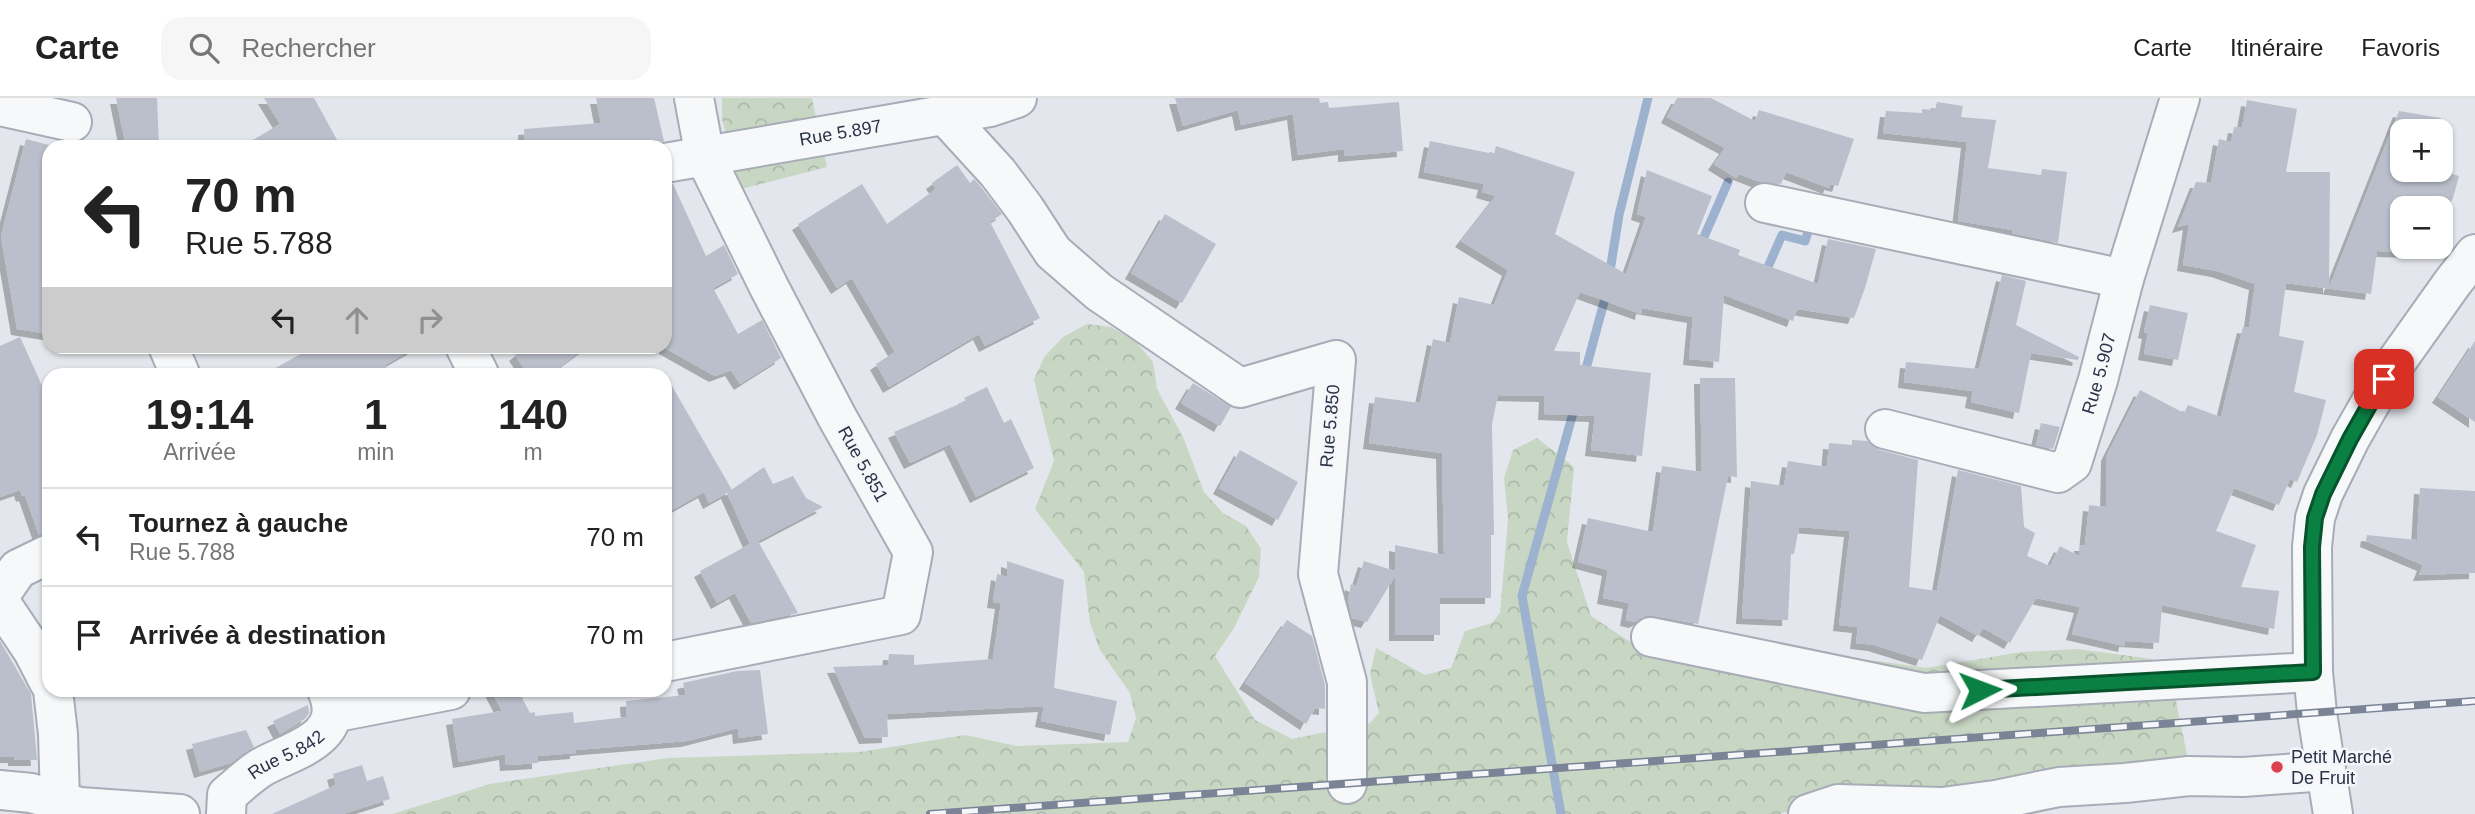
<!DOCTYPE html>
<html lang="fr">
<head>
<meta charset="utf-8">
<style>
	body { margin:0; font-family:Helvetica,sans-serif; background:#f6f6f6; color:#222; height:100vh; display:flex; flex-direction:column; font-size:26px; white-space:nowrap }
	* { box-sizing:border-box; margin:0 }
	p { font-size:23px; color:#767676 }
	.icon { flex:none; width:38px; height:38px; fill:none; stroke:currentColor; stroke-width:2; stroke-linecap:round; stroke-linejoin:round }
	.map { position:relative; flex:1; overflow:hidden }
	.details { position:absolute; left:42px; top:270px; width:630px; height:329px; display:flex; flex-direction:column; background:#fff; border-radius:21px; box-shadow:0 2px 5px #0004 }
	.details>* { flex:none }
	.hud { position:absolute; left:42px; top:42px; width:630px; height:214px; border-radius:21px; box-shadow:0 2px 5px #0004; background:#fff; color:#222; overflow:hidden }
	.controls { position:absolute; left:2390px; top:21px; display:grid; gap:14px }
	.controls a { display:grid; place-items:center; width:63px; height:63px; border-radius:14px; background:#fff; box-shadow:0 2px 5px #0004; font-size:35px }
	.pin { position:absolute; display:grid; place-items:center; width:60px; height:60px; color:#fff; margin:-30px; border-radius:14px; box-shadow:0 4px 10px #0006 }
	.me { position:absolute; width:77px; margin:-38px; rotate:87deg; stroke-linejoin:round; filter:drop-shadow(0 0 5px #0008) }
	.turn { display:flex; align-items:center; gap:24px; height:147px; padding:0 28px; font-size:32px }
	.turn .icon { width:91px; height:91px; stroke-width:2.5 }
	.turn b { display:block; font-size:49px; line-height:60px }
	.lanes { display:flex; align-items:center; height:66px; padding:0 28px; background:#0003; justify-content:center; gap:35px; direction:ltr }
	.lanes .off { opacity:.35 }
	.eta { display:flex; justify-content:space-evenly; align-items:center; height:119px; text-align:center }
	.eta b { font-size:42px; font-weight:700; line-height:49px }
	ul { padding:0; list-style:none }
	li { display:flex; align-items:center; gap:21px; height:98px; padding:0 28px; border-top:2px solid #e0e0e0 }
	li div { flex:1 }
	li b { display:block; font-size:26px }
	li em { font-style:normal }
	header { display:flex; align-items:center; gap:42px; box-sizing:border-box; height:98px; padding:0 35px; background:#fff; border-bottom:2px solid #e0e0e0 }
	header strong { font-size:33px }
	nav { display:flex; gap:38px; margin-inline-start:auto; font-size:24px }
	.search { width:490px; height:63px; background:#f6f6f6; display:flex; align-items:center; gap:18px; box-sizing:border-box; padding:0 24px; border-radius:21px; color:#767676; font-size:26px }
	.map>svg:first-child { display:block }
</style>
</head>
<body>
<header>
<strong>Carte</strong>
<div class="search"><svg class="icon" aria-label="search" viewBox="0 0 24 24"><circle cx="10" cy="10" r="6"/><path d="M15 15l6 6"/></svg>Rechercher</div>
<nav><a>Carte</a><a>Itinéraire</a><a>Favoris</a></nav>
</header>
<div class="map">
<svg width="2475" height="716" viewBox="0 0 2475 716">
	<defs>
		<pattern id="forest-crowns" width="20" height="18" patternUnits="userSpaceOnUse" patternTransform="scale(1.75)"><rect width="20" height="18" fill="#c8d7c4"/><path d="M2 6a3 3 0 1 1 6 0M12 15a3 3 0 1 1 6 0" fill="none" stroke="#acb9aa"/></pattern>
		<filter id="shadow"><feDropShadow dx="-6" dy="6" stdDeviation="0" flood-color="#0004"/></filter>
	</defs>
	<rect width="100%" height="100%" fill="#e3e6ec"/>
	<path fill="url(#forest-crowns)" d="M722,0h90l15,69 -86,22 -19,-70z
		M1087,226l24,3 24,14 18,21 4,27 26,48 21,55 19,21 23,13 15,23 -2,28 -25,51 -19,28 40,64 37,19 78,-16 9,-10 -9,-39 6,-26 49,27 26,-7 14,-37 27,-8 8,-10 8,-94 -4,-41 9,-28 24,-12 37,29 -7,75 24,74 53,35 234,10 48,7 95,-16 56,-3 75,10 6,32h16l15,74 -389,42 -20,7h-1388l98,-30 178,-26 192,-6 105,-17 52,11 111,-4 8,-24 -6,-25 -30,-43 -10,-27 -6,-51 -49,-63 19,-48 -20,-81 10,-23 19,-20z"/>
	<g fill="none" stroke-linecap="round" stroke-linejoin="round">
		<path stroke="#9cb2cf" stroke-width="9" d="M1700,148l28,-64
			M1764,178l18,-41 23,6 6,-18
			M1609,179l10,-62 29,-117
			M1584,278l23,-85
			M1561,716l-39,-218 53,-190"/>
	</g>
	<path fill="#babfcb" filter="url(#shadow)" d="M116,0h41l2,49h-33z
		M264,0h50l27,49h-100l39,-23z
		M596,0h58l10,43 -14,6h-125l-1,-18 77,-6z
		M1175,0h144l1,5 8,-1 1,6 70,-6 4,49 -59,5v-7l-46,6 -5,-41 -52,11 -3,-15 -55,16z
		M1677,0h34l44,23 4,-11 95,29 -16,47 -8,-2 -1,4 -43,-16 -5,12 -21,-2 -21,-8 -3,4 -22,-14 11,-16 -58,-31z
		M2247,2l50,9 -11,63h44l-1,116 70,-177 42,7 -6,13h-32v39h34l22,6 -6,22 -12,23v-13h-38v39h26l-3,5 -49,-1 -6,43 -85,-11 -7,53 25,5 -10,51 32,8 -9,35 -20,47 -7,-3 -11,26 -45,-17 -18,43 40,14 -15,42 38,4 -5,38 -112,-24 -3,38 -34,-2 -1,5 -52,-12 8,-27 -44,-9 -26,45 -27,-15 -5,8 -38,-21 -18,45 -48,-15 -18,-2 2,-16 -19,-2 11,-94 -51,-4 -5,27h-3l-3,66 -46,-2 9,-137 33,5 4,-25 39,6 2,-24 23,2v-5l15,1 13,9 38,10 -9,127 28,4 21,-121 63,16 3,41 11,6 -8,23 23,10 10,-20 19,10 1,-11h5l4,-40 17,2 1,-52 33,-65 44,23 4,-8 33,12 22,-90 6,1 6,-44 -38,-13 -34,-6 6,-41 -11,3 18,-45 15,1 8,-44 12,3 3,-15 8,1z
		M1937,4l26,4 -2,11 35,3 -8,48 53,7 1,-6 25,3 -9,71 -46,-10 1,-3 -55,-9 9,-79 -84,-9 3,-22 36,2v-4l13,1z
		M26,41l23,6v189l-32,-5 -16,-93z
		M1430,43l64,13 2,-8 79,26 -20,62 71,40 20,-57 -9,-3 10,-44 65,26 -15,38 43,16 -2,5 80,29 10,-45 48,10 -11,39 -11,30 -57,-9 -4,12 -69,-26 -5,67 -30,-3 4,-42 -51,-9 -1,6 -61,-22 -26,59 26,1v13l71,8 -9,83 -51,-6 4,-34 -51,-2 1,-18 -47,-1 -6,29 2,111h-3v63h-51v37h-45v-59l-28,46 -15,-4 -4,-18 3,-16 5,2 8,-25 31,10v-26l49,10 -2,-102 -73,-10 6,-46 45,6 13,-64 17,4 9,-46 35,8 14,-35 -47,-29 35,-45 -14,-4 2,-8 -60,-12z
		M957,67l13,18 4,-4 7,8 21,27 -12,8 50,96 -55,28 -6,-12 -90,53 -13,-23 19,-12 -43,-74 -15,10 -39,-64 64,-40 25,40 49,-35 -4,-6z
		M665,86h8l33,72 18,-11 14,29 -25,14 25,46 24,-14 19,38 -41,26 -9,-14 -16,6 -50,-28z
		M1165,116l51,30 -34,59 -51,-30z
		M2002,177l24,6 -10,44 63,32 -1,3 -47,-7 -12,60 -48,-11 2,-11 -69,-9 2,-20 73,7z
		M2150,207l38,8 -10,47 -34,-6 4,-21 -4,-1z
		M20,239l29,64v131l-10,3 -14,-40 -3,1 -2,-6 -20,7v-151z
		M2475,243v81l-37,-25z
		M315,248h103l-33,19 5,9h-125z
		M527,248h61l-38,28h-22l-13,-19z
		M665,276l67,116 -23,13 -5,-11 -39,22z
		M1700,280h35l2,99 -9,-1 -30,148 -43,-8h-10l-10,6 -9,-2 3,-17 -26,-5 5,-28 -30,-8 10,-44 65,14 9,-66 40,6z
		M1193,285l38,24 -11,19 -39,-23z
		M987,289l17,36 7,-4 23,49 -58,29 -26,-53 -40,19 -16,-31 72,-31 -2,-3z
		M2041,325l19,4 -7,22 -17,-4z
		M1240,352l58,32 -20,38 -59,-32z
		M764,369l9,17 20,-8 13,22 17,9 -65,34 40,72 -47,10 -16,-30 -18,10 -17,-32 50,-27 -23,-51z
		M2420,390l55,3v82l-56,2 4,-10 -57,-24 1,-6 50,5z
		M1007,463l57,19 -10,108 63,13 -7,34 -69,-14 3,-15 -157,8 1,23 -23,1 -32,-71 55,-2 1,-11 25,1v10l79,-6 8,-56 -8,-1 4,-28 10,3z
		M1287,522l25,16 13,49v24l-10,-1 -9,16 -61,-41z
		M0,543l31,53 6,66h-23v-3h-14z
		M760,572l8,64 -29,4 -1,-10 -51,13 -111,9v3l-38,3v7l-32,2 -1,-11 -46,8 -7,-43 50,-8 -11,-21h27l12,23 5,-1v4l38,-4 1,11 53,-6 -1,-16 60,-6 -3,-12 54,-12z
		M308,607l1,8 -3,5 -26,16 -7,-13z
		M246,632l8,17 -23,16 -31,9 -8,-28z
		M362,667l5,16 16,-5 7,23 -47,15h-71l64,-29 -3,-11z"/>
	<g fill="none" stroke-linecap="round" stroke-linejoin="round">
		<defs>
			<g id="minor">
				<path d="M0,8l72,16"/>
				<path d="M945,17l53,58 27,36 28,43 46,40 141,96 96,-28 -18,214 29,108v102"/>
				<path id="s1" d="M665,65l325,-56 27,-9"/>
				<path d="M1765,105l359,76"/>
				<path d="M168,248l12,28"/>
				<path d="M465,248l14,28"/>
				<path id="s2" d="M1885,331l173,44 14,-10 26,-83 26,-101 56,-181"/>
				<path d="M0,497l18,-26 31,-15"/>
				<path d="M0,504l33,49 16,31"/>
				<path d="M1651,539l273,56 389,-21"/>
				<path d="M665,564l236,-47 12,-63 -76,-135 -68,-130 -64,-130 -11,-59"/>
				<path d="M53,592l5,44 2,67"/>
				<path d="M332,615l119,-23"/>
				<path d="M0,692l31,3 49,14 100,7"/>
				<path id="s3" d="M226,716l1,-19c11,-9 23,-21 35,-28 30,-17 86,-28 65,-77"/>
				<path d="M1808,716l30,-10 104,3 53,-7 64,-13 66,-4 64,-7 54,1 83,-6"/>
				<path d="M2333,716l-16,-101 -4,-41 -1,-125 3,-29 8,-24 27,-55 34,-60 69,-97 22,-28"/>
			</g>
		</defs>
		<use href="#minor" stroke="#a7acb7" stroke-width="42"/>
		<use href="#minor" stroke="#f7f8fa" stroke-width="38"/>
		<defs>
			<path id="rail" d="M930,716l1545,-113"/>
		</defs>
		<use href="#rail" stroke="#7b8497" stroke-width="8"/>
		<use href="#rail" stroke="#f4f6f9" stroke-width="5" stroke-dasharray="16" stroke-linecap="butt"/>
	</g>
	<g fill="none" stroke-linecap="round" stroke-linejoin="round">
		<defs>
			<path id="route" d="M1980,592l333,-18 -1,-125 3,-29 8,-24 27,-55 34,-60"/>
		</defs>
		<use href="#route" stroke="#07532c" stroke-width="18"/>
		<use href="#route" stroke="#0b8043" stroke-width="12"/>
	</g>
	<circle fill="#da404e" stroke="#f4f6f9" stroke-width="2.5" cx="2277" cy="669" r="7"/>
	<g text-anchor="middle" stroke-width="5" stroke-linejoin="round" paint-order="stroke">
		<g font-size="18" fill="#293247" stroke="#f4f6f9">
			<text dy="6" stroke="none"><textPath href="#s1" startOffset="178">Rue 5.897</textPath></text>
			<text dy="6" stroke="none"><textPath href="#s2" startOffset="289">Rue 5.907</textPath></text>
			<text transform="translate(1330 328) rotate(-85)" y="6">Rue 5.850</text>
			<text transform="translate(863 366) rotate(61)" y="6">Rue 5.851</text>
			<text dy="6" stroke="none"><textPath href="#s3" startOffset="91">Rue 5.842</textPath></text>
		</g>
		<g font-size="18" fill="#293247" stroke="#f4f6f9" text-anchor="start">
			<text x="2291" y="665">Petit Marché<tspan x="2291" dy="21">De Fruit</tspan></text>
		</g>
	</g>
</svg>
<div class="controls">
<a>+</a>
<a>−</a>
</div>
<div class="pin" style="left:2384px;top:281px;background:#d93025"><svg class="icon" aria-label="arrive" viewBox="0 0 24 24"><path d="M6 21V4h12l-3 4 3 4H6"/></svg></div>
<svg class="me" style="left:1980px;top:592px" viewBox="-20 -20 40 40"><path d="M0-17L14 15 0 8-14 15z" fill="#0b8043" stroke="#fff" stroke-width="4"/></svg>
<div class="hud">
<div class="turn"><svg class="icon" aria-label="left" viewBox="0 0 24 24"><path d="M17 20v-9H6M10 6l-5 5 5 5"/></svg><div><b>70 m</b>Rue 5.788</div></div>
<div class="lanes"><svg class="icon" aria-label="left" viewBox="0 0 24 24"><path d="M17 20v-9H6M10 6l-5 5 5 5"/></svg><svg class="icon off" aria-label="ahead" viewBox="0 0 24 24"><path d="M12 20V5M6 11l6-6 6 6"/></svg><svg class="icon off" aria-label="right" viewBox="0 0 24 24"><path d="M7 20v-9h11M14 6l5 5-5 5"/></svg></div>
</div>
<section class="details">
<div class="eta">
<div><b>19:14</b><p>Arrivée</p></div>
<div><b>1</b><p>min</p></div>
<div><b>140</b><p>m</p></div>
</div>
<ul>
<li><svg class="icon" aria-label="left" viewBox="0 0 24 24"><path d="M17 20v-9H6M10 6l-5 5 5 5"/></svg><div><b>Tournez à gauche</b><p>Rue 5.788</p></div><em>70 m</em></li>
<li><svg class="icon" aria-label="arrive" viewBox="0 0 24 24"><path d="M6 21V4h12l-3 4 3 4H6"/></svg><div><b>Arrivée à destination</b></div><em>70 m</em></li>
</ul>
</section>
</div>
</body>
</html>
